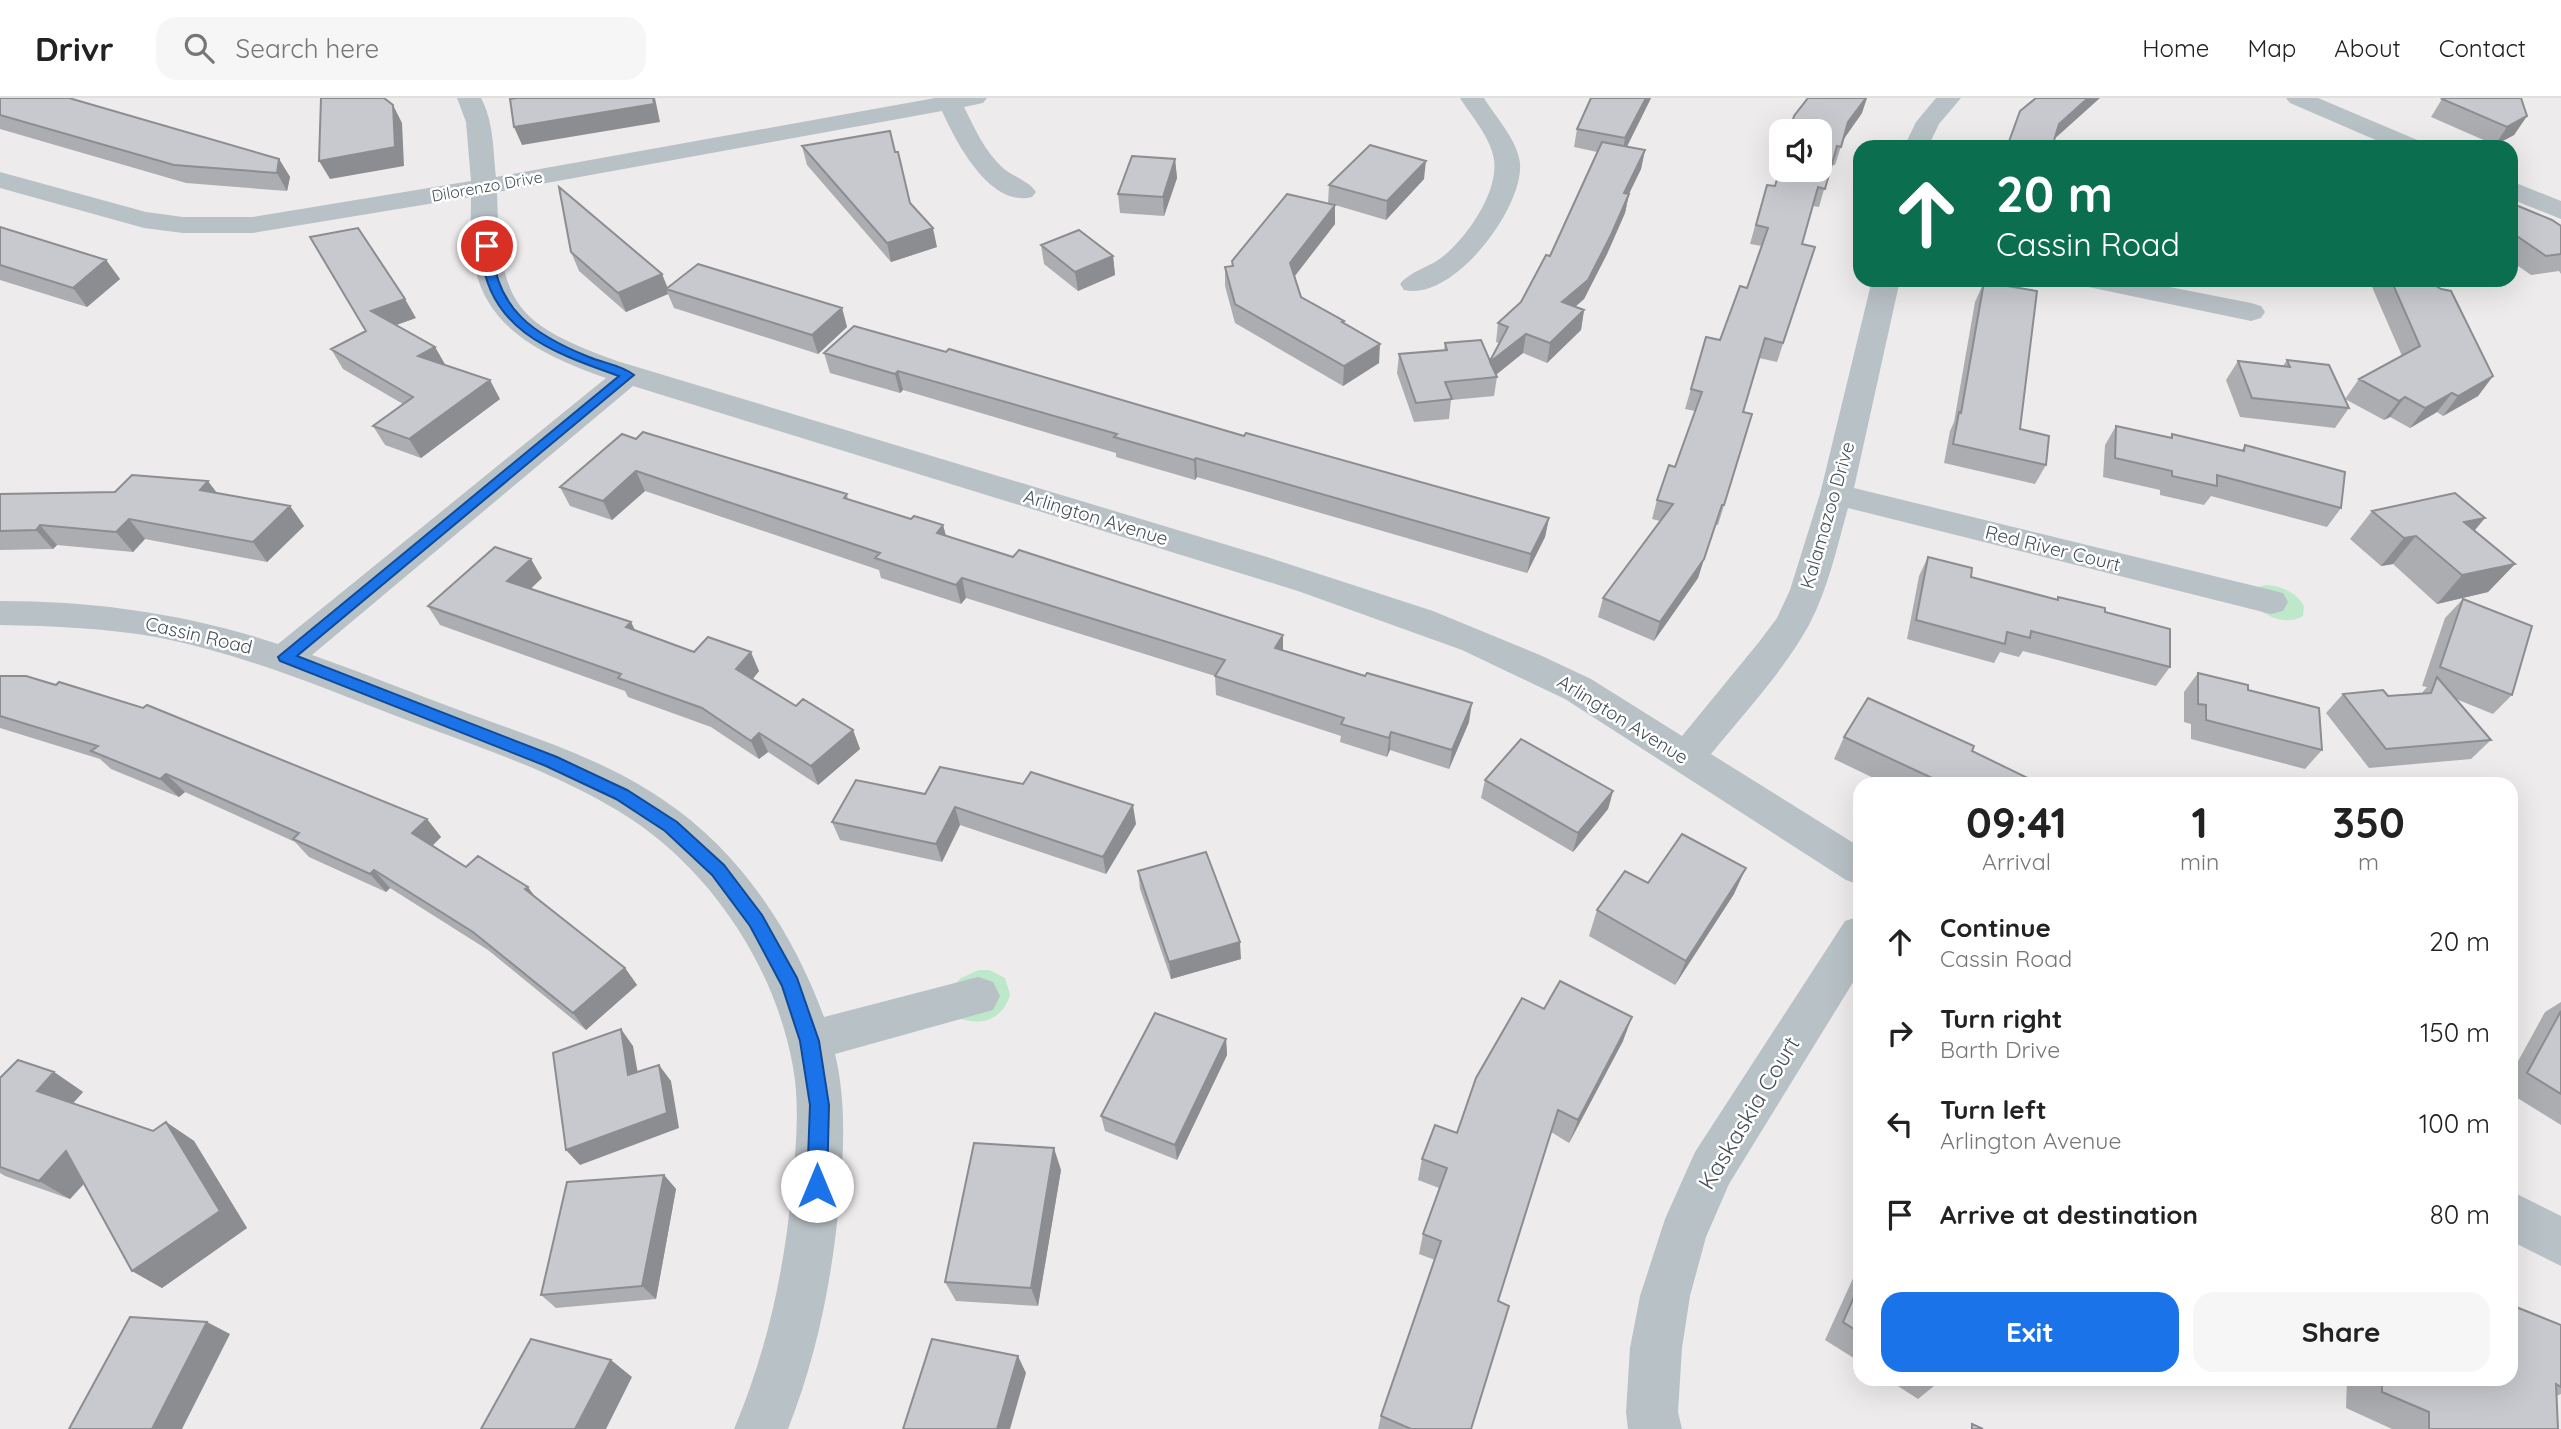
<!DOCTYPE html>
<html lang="en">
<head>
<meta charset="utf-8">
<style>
	body { margin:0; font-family:Quicksand,sans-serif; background:#f6f6f6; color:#222; height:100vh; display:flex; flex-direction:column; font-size:26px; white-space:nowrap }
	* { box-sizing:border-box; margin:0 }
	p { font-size:23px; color:#767676 }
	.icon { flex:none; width:38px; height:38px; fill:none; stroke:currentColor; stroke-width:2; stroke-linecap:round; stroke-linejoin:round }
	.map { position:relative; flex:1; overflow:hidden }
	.sheet { position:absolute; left:1853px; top:679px; width:665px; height:609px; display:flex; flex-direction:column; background:#fff; border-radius:21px; box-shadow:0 7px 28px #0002 }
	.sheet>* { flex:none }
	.banner { position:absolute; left:1853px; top:42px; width:665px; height:147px; border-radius:21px; box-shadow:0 7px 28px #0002; background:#0b6e4f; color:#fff; overflow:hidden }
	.fabs { position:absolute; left:1769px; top:21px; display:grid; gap:14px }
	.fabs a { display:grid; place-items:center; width:63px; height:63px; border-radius:14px; background:#fff; box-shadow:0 7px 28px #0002; font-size:35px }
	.pin { position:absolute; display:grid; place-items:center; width:60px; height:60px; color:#fff; margin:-30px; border:4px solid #fff; border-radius:50%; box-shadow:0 2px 7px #0007 }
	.me { position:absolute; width:77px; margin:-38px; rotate:0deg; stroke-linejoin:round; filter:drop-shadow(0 0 5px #0008) }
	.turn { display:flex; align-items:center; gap:24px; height:147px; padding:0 28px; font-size:32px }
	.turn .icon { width:91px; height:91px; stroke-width:2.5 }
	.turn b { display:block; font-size:49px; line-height:60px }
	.eta { display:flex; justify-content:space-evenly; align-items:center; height:119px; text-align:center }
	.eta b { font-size:42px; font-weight:700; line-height:49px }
	.action { display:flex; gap:14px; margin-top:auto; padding:14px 28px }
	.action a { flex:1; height:80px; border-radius:21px; background:#1a73e8; color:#fff; font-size:28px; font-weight:700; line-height:80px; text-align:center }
	.action a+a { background:#f6f6f6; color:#222 }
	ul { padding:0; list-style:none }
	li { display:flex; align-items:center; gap:21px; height:91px; padding:0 28px }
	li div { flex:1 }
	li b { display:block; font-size:26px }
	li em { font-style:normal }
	header { display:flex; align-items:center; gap:42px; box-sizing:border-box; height:98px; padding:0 35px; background:#fff; border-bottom:2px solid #e0e0e0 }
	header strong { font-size:33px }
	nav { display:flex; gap:38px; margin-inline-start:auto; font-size:24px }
	.search { width:490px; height:63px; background:#f6f6f6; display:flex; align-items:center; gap:18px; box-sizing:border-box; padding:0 24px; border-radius:21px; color:#767676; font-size:26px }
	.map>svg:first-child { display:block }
</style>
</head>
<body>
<header>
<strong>Drivr</strong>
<div class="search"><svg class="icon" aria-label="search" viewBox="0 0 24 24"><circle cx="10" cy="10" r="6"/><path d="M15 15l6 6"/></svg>Search here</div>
<nav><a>Home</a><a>Map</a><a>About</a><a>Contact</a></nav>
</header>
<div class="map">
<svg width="2561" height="1331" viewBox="0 0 2561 1331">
	<rect width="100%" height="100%" fill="#eeebec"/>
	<path fill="#bde8c9" d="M2266,487c16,1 30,7 38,21l-1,10c-16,10 -35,1 -48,-9l-1,-19z
		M979,872h10l16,8 5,16c-6,25 -30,34 -53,23l-3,-32 7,-7z"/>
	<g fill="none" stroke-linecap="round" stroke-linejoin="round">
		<path fill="#b8c1c6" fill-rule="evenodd" d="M457,0h24c13,24 12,52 15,79l439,-79h52l-4,5 -19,4c11,22 21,45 40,62 10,8 25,12 32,23l-4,5c-42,11 -76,-55 -90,-86l-445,81c3,110 14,131 120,169l650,196 166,54 107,44 51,24 91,57 77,-94 18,-24 13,-28 30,-96 52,-214h28l-46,208 417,102 12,3 5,9 -5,9 -12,3 -423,-106c-11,39 -20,81 -39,117 -26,47 -65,88 -98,129l149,93v38l-14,-5 -281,-181 -103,-49 -164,-59 -665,-205 -321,269c52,18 103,39 155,58 66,24 136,46 195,86 77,51 130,131 162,218l154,-40 15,5 7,14 -7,14 -158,44c11,46 9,93 5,139 -7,82 -22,160 -52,236h-54c33,-78 50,-157 58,-241 4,-40 8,-82 1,-121 -17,-97 -79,-193 -162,-248 -69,-45 -150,-71 -227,-100 -80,-31 -159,-64 -243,-81 -53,-10 -107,-12 -161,-13v-24c96,0 187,13 278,43l328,-266c-56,-20 -117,-45 -131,-110 -6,-23 -4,-48 -4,-71l-218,36h-70l-39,-5 -144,-40v-16l146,40 37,5h70l218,-36 -5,-59z
			M1460,0h24c12,20 33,41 36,65 4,45 -67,139 -116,127l-4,-6c9,-12 29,-17 41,-26 24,-18 58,-66 53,-98 -3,-22 -22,-43 -34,-62z
			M1936,0h25l-22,26 -11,23h-24l12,-25z
			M2286,0h32l104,44 3,5h-33l-102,-44z
			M2511,83l50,20v18l-50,-20z
			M2079,182h55l117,23 10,3 4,6 -4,6 -10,3 -158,-33 -10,-2z
			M1860,818v55l-131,213 -23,53 -16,59 -8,52 -4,64 4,17h-54l-2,-17 4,-64 10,-52 25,-77 30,-67 150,-231z
			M2511,1093l50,25v50l-50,-25z"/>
	</g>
	<path fill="#abadb1" d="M0,0l279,61 11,18 -3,14 -101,-8 -186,-54z
		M1651,0l-24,49 18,3 -4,19 -12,25 -4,19 -18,41 -23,45 -9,8 9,3 -3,20 -34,33 -24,-10 -27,22 1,2 -3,19 -43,4 -2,19 -35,3 -17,-49 2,-19 45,-4 1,-7 45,18 9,-18 -3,-1 2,-19 23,-21 29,-46 47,-104 -23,-5 3,-18z
		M2442,1l85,17 -13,19 -19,10 -64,-28z
		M1862,15l-19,27 -8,25h-4l-12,42 -6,-1 -11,38 13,3 -38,115 -18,-4 -16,54 9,2 -34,111 -3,-1 -17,54 -44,63 -56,-24 5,-19 57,-77 -8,-2 5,-19 18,-33 20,-56 -10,-2 21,-72 14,3 27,-52 15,-42 -12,-2 11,-40 59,-73z
		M802,48l93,6 15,51 27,44 -46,15 -84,-97z
		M1175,61l2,19 -13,38 -44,-3 -2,-19z
		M1424,81l-38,41 -51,-15v19l-40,52 6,21 43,24v3l35,39 -36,23 -108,-63 -10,-37v-19l7,-1v-5l96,-58 1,-18z
		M2511,105l50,23v48l-2,-3 -28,4 -20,-14z
		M0,129l106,33 14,19 -33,28 -87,-27z
		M1041,147l72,11 2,19 -37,16 -34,-27z
		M571,154l91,22 6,14 174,20 5,19 -29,27 -144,-46 -6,-14 -42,18 -47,-41z
		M2369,182h58l66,96 -15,20 -35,20 -6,-4 -27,16 -20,-11 -6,3 -39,-21 14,-20 43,-23z
		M1984,184l36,147 26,36 -11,19 -91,-21 6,-32 4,-9 21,-120z
		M416,220l-20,7 39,22 10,18 55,34 -79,59 -36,-13 -12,-19 30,-22 -60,-35 -12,-20 35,-18z
		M824,255l420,83 305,82 -4,19 -18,36 -330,-96 -2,3 -79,-23v-4l-213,-63 -3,3 -70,-20z
		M2287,262l62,48 -14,20 -95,-11 -14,-37 12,-19 45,5z
		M2116,328l54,12 2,-4 70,16 3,-5 96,63 -14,19 -116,-31 -7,9 -44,-10v-5l-57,-13 2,-32z
		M636,341l211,55 1,5 63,20 32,6 3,11 337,114 186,72 -20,47 -59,-19 -3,7 -47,-15 1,-6 -125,-41 -1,-19 -249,-78 -5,6 -80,-26 -2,-8 -234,-79 -33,29 -42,-14 -10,-19z
		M217,395l73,13 14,20 -37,36 -122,-23 -12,13 -76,-7 -4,4 -53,1v-56z
		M2372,413l102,20 41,33 -27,28 -51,12 -44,-40 -12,2 -31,-27z
		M1928,459l43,20 86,22 1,-2 47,15 65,55 -14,19 -133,-35 -4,6 -19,-5 -6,11 -87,-24 12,-63z
		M542,480l-11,10 100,34 4,8 59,22 65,19 -6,8 43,27 57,24 7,19 -42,36 -50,-33 -9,7 -48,-32 -83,-30 -3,-6 -185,-66 -12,-19z
		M2463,501l49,96 -19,19 -37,-15 35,41 -20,19 -102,9 -43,-55 17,-19 45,2 33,-2 6,-7 -5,-1 23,-68z
		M2198,575l50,17 74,60 -17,19 -114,-30v-15l-7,-2v-30z
		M0,578l427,143 14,18 -8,8 33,22 70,31 89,70 12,17 -51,45 -98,-80 -98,-62 -4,4 -77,-35 -14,-15 -110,-50 -6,5 -68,-28 -11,-10 -100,-31z
		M1844,639l128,14 68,33h-154l-52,-25z
		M1485,682l128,11 -5,18 -35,43 -92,-54z
		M925,696l211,30 -30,50 -146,-49 -18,37 -102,-22 -8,-18z
		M1138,773l103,88 -70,20 -31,-90z
		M1648,785l86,11 -59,91 -86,-49 8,-26z
		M2561,904v123l-50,-31v-20l34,-62z
		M1544,911l79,32 -54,102 -18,-11 -53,169 -27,128h-93l3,-13 54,-156 -16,-6 4,-20 16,-46 -21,-8 4,-21 35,-26z
		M1226,941l1,16 -50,105 -72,-29 -4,-15z
		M54,974l29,20 -10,11 80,28 13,-9 28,19 53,87 -85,60 -30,-17 -48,-87 -14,15 -65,-23 -5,-3v-95z
		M1061,1072l-23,136 -82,-5 -11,-19z
		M664,1077l12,14 -20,110 -100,9 -15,-13z
		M1860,1165v99l-35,-22z
		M2561,1227v69l-5,2 2,33h-166l-46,-21 1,-29h164z
		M1887,1281h54l-2,3 -21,17z"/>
	<path fill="#8b8d90" d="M653,0h2l5,24 -138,23 -8,-18z
		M1646,0h5l-29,58 3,-18z
		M1861,0h6l-5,15 -19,27 5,-18z
		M2088,0h12l-49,44 8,-18z
		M393,7l9,18 2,43 -74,13 -11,-18z
		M2527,18l-13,19 -19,10 12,-18z
		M1645,52l-4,19 -21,43 4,-19z
		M279,61l11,18 -3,14 -10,-18z
		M1175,61l2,19 -13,38 -1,-19z
		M1426,63l-2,18 -38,41 1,-19z
		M1629,96l-4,19 -18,41 -23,45 -25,22 3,-19z
		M1335,107v19l-45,58v-19z
		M933,130l4,19 -46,15 -4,-19z
		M1113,158l2,19 -37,16 -3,-19z
		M106,162l14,19 -33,28 -14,-19z
		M662,176l6,16 -2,-1 2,5 -42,18 -8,-19z
		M405,201l11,19 -34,12 -11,-19z
		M842,210l5,19 -29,27 -6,-19z
		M1584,212l-3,20 -34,33 3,-20z
		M1526,236l-3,19 -30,24 -3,-15z
		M1380,246l-1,19 -36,23 1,-20z
		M435,249l11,19 -28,-10z
		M898,273l5,19 -3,3 -5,-19z
		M2493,278l-15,20 -35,20 15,-20z
		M490,282l10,19 -79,59 -12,-19z
		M2452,295l-15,19 -27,16 15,-20z
		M2405,299l-15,20 -6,3 15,-19z
		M1196,360l1,19 -2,3 -1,-20z
		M636,373l9,20 -33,29 -9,-19z
		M208,383l15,20 -23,-11z
		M290,408l14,20 -37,36 -14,-20z
		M1549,420l-4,19 -18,36 4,-19z
		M2485,420l-24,29 3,-25z
		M129,421l16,20 -12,13 -17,-20z
		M40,427l17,20 -4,4 -17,-19z
		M943,427l5,19 -11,-11z
		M2416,438l-23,28 -12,2 23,-28z
		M531,461l11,19 -23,22 -12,-19z
		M1704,461l-6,19 -44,63 6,-19z
		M2515,466l-27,28 -51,12 25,-29z
		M962,480l4,20 -5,6 -5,-19z
		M631,524l9,19 -14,-14z
		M1283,537v19l-8,-6z
		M751,554l8,19 -14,17 -9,-19z
		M1472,605l-3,19 -20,47 3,-19z
		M853,632l7,19 -42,36 -7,-19z
		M1391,634l-1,18 -3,7 2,-19z
		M759,635l9,19 -9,7 -8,-18z
		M166,676l19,18 -6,5 -19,-18z
		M1613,693l-5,18 -35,43 5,-19z
		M1133,707l3,19 -30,50 -3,-17z
		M955,709l5,18 -18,37 -6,-18z
		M427,721l14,18 -14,14 -15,-18z
		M1746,770l-12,26 -59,91 11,-24z
		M374,772l16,18 -4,4 -16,-18z
		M528,789l13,18 -16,-16z
		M1240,844l1,17 -70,20 -2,-17z
		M625,870l12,17 -51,45 -13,-17z
		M1632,919l-9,24 -54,102 9,-23z
		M621,931l12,17 8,45 -13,-16z
		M1226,941l1,16 -50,105 -2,-15z
		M659,967l12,16 8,47 -99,37 -14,-15z
		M54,974l29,20 -16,18 -30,-19z
		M166,1024l28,19 53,87 -85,60 -30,-17z
		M1054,1050l7,22 -23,136 -7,-18z
		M66,1053l30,19 -26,29 -31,-18z
		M664,1077l12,14 -20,110 -14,-13z
		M207,1224l23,12 -48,95h-30z
		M1018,1258l8,17 -16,56h-13z
		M611,1262l21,17 -26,52h-31z"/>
	<path fill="#c7c9ce" stroke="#8b8d90" stroke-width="2" d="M0,0h69l210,61 -2,14 -103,-8 -174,-50z
		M321,0h63l9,7 2,42 -76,14z
		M517,0h136l1,6 -140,23 -4,-28z
		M1591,0h55l-21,40 -48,-9z
		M1808,0h58l-18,24 -7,25 -4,-1 -12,43 -7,-2 -16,57 13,3 -32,96 -18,-5 -22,74 9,2 -28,91h-2l-18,54 -44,63 -57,-24 70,-94 -16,-4 12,-35 6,2 27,-75 -11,-3 15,-52 14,3 20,-54 7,2 21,-60 -12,-3 11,-40 8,1 7,-23v7h38v-39h-30l4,-15z
		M2036,0h52l-29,26 -7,23h-45l13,-36z
		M2444,0h77l6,18 -20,11 -65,-28z
		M890,33l5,21h3l12,51 23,25 -46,15 -85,-97z
		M1602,44l43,8 -21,43 5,1 -18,41 -23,45 -26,22 22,8 -34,33 -24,-9 -36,28 7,15 -52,5 7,17 -36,4 -17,-49 48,-4 -2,-7 36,-3 9,21 18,-34 -10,-4 23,-21 25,-47 4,1z
		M1370,47l56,16 -39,40 -58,-16z
		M1132,58l43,3 -12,38 -45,-3z
		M559,89l103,87 -44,19 -47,-41z
		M1287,96l48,11 -45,58 11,34 43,24 -2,1 38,22 -36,22 -109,-62 -10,-37 8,-1 -1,-5z
		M2511,105l41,17 9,6v28l-15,2 -35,-24z
		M0,129l106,33 -33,28 -73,-23z
		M358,130l47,71 -34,12 64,36 -17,9 72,24 -81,59 -36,-13 40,-29 -82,-48 35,-18 -56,-94z
		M1079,132l34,26 -38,16 -34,-27z
		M698,166l144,44 -30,27 -146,-46z
		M2391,182h36l14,9 10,2 42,85 -35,20 -6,-3 -27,15 -20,-11 -6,4 -40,-22 61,-33z
		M1984,184l53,9 -17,138 29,7 -3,29 -93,-21 6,-32 2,1z
		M854,228l92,26 3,-3 295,87 2,-3 303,85 -18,36 -335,-96 -2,2 -80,-23 3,-3 -219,-63 -3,3 -71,-21z
		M2287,262l42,5 20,43 -97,-10 -14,-37 52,6z
		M2116,328l56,12v-4l72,17 1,-6 100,27 -4,36 -124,-33v11l-45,-10v-5l-57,-13z
		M643,334l204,62 -3,4 67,21 3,-3 29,9 -6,8 76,24 6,-7 264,85 -8,13 90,28 2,-3 105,30 -20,47 -61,-18 -2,6 -48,-14 3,-6 -129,-42 10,-16 -263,-82 -6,7 -81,-27 5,-5 -244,-82 -33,30 -43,-14 62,-53 14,5z
		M132,377l76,6 -8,9 90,16 -37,36 -124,-23 -13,13 -76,-7 -4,5 -36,1v-37l115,-2z
		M2455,395l30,25 -21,4 51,42 -53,11 -46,-39 -12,2 -32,-27z
		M495,449l36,12 -24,22 124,41 -5,5 68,25 14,-15 43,15 -15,17 60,37 7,-7 50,31 -42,36 -52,-33 -8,8 -49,-33 -84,-30 3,-4 -193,-68z
		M1928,459l44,11 -1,9 87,23v-3l47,11v4l65,17v38l-139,-36 -1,7 -23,-6 -2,12 -89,-24z
		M2463,501l69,27 -20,69 -72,-28z
		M2198,575l50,12v5l71,18 3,42 -116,-30v-15l-8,-1z
		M0,578h26l30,9 3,-3 84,26 4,-3 280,114 -15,14 54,34 12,-11 50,31 -3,2 100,79 -52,45 -100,-81 -99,-62 -4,4 -77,-35 6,-6 -133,-59 -6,5 -69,-28 7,-5 -98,-30z
		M2437,579l54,63 -105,9 -43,-55 40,-4 5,6 43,-3z
		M1868,600l106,48 -2,5 68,33h-95l-101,-47z
		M1521,641l92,52 -35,42 -93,-53z
		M940,669l83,17 8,-12 102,33 -30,52 -148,-50 -19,37 -104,-22 24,-42 69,14z
		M1682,736l64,34 -60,93 -89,-51 28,-39 23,12z
		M1206,754l34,90 -71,20 -31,-91z
		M1560,883l72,36 -54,103 -20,-10 -60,191 11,5 -38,123h-60l-30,-13 60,-175 -18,-7 24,-66 -25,-9 13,-34 22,8 19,-55 46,-80 22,11z
		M2561,913v83l-34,-21z
		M1155,915l71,26 -51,106 -74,-29z
		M621,931l7,46 31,-10 8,48 -101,37 -13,-97z
		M18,962l36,12 -17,19 116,40 13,-9 54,89 -88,60 -66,-120 -27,30 -39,-14v-89z
		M974,1045l80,5 -23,140 -86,-6z
		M664,1077l-22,111 -101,9 26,-113z
		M1860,1185v50l-17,-11z
		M2511,1207l50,20v62l-5,-3 2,45h-129v-17l-47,-20v-13h129z
		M130,1219l77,5 -55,107h-83z
		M531,1241l80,21 -36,69h-94z
		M932,1241l86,17 -21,73h-94z
		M1972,1326l11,5h-11z"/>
	<path fill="#1a73e8" stroke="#114b97" stroke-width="2" d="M487,145l5,3c3,63 42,89 97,111 14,6 33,8 45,18l-337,281 260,101 70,33 50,32 47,43 38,50 35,63 22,63 10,64 -2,81 -3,7 -7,3 -7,-3 -3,-7 3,-81 -10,-64 -18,-55 -32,-60 -38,-51 -47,-44 -49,-32 -70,-33 -266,-105 -2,-4 341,-281c-68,-24 -135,-47 -138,-130z"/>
	<g text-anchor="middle" stroke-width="5" stroke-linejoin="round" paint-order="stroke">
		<g font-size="16" fill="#465056" stroke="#fff">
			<text transform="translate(487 88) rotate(-10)" y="6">Dilorenzo Drive</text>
		</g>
		<g font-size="19" fill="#465056" stroke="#fff">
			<text transform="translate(1827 417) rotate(-74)" y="7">Kalamazoo Drive</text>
			<text transform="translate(1096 419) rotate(17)" y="7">Arlington Avenue</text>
			<text transform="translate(2053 450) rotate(14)" y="7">Red River Court</text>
			<text transform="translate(199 537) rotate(13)" y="7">Cassin Road</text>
			<text transform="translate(1623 621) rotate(32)" y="7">Arlington Avenue</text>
		</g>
		<g font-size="23" fill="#465056" stroke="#fff">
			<text transform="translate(1749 1015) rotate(-59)" y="8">Kaskaskia Court</text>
		</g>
	</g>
</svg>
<div class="fabs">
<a><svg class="icon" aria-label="sound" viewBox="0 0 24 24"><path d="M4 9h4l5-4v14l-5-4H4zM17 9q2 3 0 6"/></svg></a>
</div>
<div class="pin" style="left:487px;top:148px;background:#d93025"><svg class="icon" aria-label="arrive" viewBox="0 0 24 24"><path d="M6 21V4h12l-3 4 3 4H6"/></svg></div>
<svg class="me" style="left:817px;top:1088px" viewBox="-20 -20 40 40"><circle r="19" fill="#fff"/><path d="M0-13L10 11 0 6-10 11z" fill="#1a73e8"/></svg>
<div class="banner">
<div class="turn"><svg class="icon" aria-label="ahead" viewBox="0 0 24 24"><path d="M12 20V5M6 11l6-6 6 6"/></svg><div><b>20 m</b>Cassin Road</div></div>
</div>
<section class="sheet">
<div class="eta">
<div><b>09:41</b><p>Arrival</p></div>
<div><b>1</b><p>min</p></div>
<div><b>350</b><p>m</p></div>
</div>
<ul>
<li><svg class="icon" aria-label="ahead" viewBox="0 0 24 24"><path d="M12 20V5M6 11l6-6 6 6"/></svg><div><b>Continue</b><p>Cassin Road</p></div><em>20 m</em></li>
<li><svg class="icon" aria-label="right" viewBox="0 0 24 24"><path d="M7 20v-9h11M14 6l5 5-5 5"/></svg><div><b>Turn right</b><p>Barth Drive</p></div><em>150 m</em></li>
<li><svg class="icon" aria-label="left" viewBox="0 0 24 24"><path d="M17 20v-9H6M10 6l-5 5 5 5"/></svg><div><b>Turn left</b><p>Arlington Avenue</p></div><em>100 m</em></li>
<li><svg class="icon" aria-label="arrive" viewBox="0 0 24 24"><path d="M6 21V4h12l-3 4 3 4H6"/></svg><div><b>Arrive at destination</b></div><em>80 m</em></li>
</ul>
<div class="action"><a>Exit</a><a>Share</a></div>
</section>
</div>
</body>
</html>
